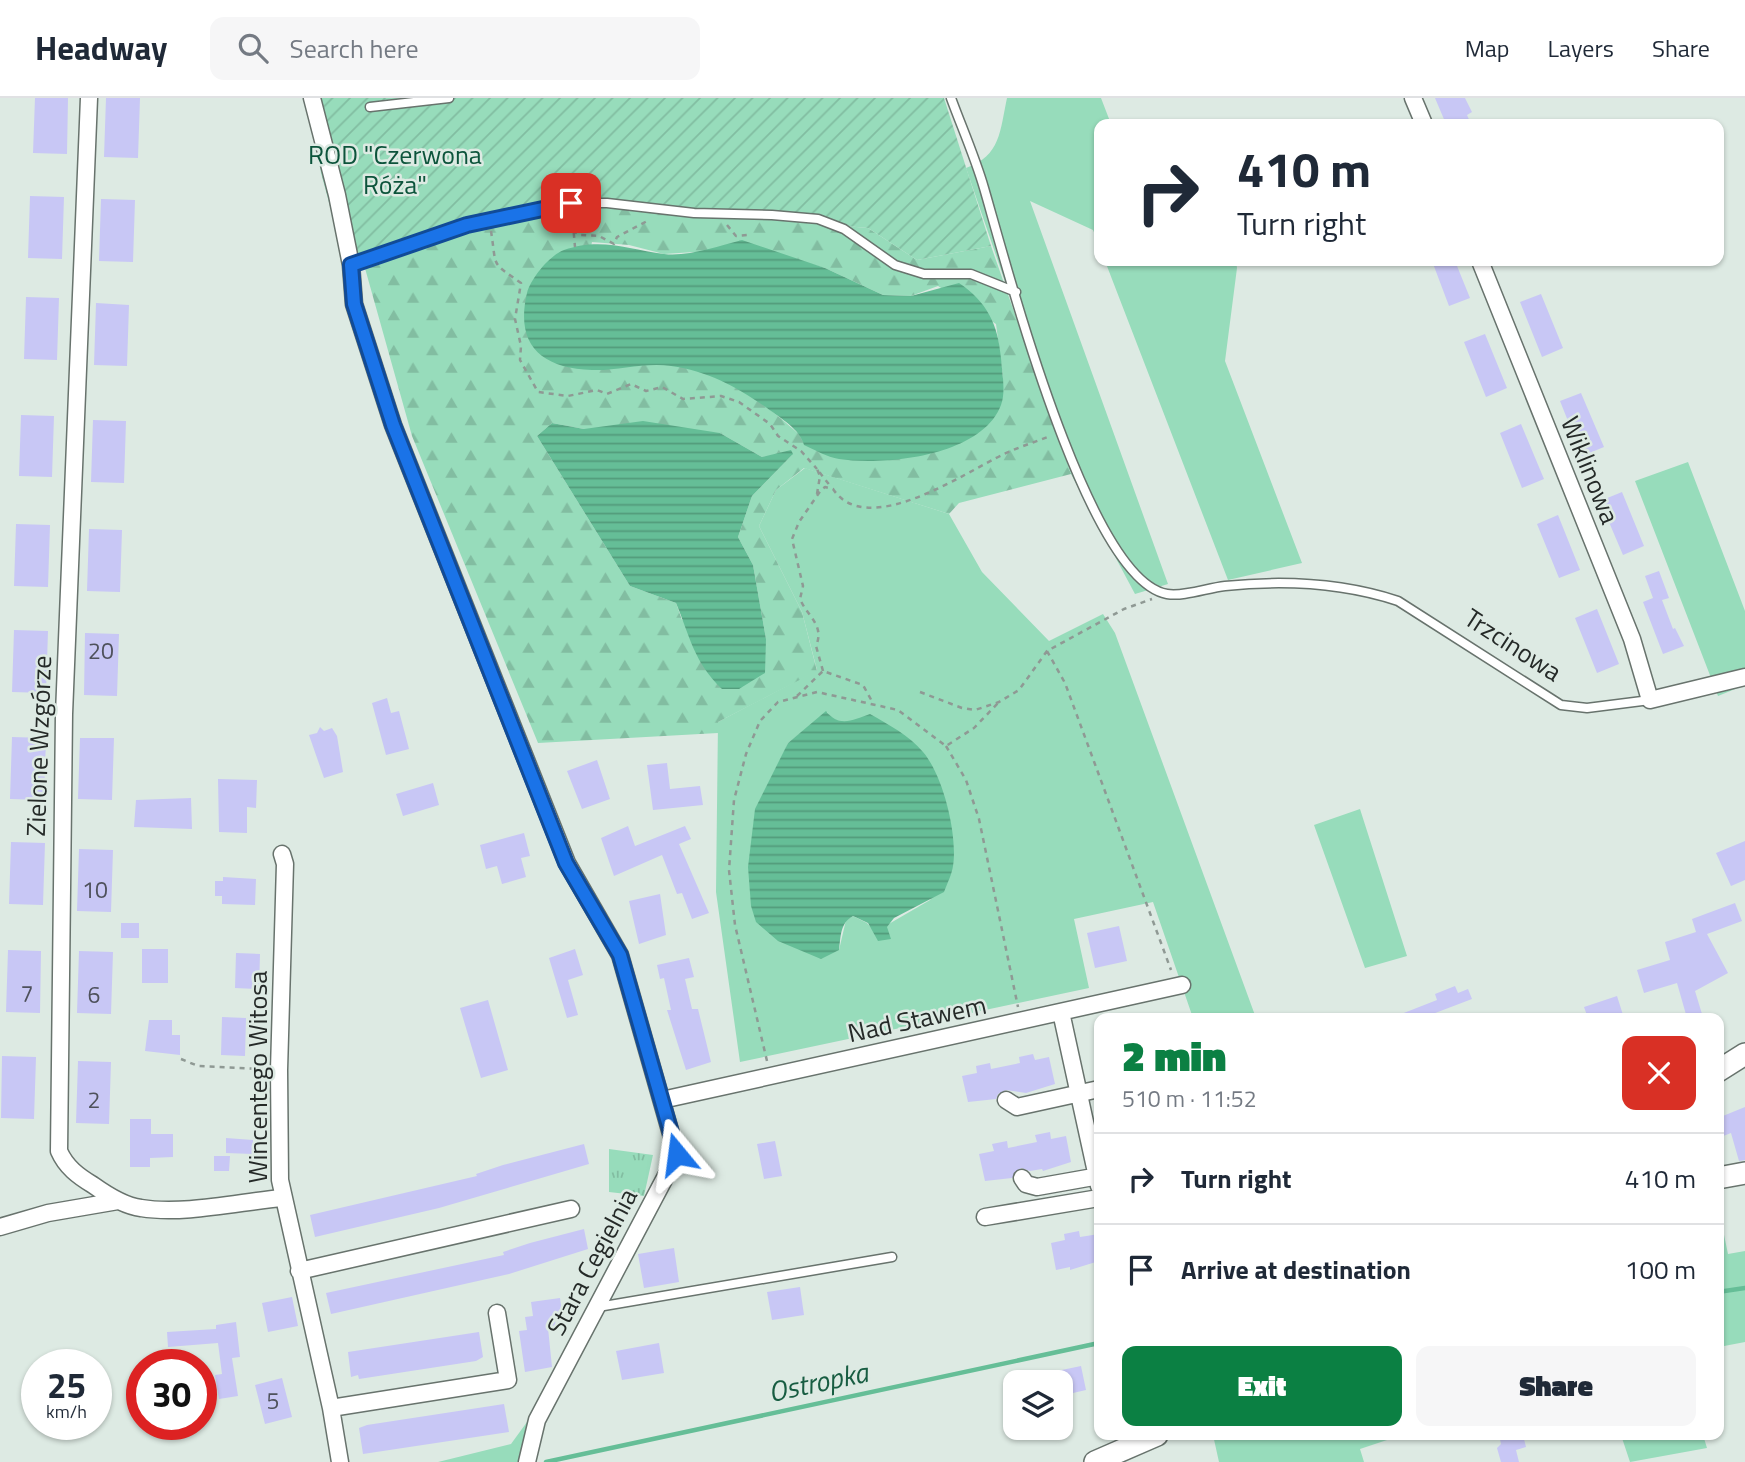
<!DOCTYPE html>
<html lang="en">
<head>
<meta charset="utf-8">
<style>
	body { margin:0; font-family:"Titillium Web",sans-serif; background:#f6f6f7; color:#1f2937; height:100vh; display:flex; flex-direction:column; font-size:26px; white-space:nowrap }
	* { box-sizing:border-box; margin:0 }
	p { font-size:23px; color:#747a83 }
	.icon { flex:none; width:38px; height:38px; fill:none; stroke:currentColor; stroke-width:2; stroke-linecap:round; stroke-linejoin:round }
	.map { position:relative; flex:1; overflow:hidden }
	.sheet { position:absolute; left:1094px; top:915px; width:630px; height:427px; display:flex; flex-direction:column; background:#fff; border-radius:14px; box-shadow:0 2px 5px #0004 }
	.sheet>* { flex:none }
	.top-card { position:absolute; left:1094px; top:21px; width:630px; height:147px; border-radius:14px; box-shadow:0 2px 5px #0004; background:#fff; color:#1f2937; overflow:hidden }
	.fabs { position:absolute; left:1003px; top:1272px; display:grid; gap:14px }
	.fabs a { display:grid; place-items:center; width:70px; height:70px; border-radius:14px; background:#fff; box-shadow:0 2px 5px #0004; font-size:35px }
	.speed { position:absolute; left:21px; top:1251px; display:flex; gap:14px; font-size:35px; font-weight:700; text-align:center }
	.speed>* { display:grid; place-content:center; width:91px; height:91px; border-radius:50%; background:#fff; box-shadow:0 2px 5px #0004; line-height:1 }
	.speed small { font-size:18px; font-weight:400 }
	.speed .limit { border:10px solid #d22; background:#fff; color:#111 }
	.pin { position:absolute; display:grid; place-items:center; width:60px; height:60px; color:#fff; margin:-30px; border-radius:14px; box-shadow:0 4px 10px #0006 }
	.me { position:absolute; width:77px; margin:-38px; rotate:344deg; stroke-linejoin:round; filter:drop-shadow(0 0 5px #0008) }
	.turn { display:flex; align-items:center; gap:24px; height:147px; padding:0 28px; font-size:32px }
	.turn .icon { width:91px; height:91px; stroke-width:2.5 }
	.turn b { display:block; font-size:49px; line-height:60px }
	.round { display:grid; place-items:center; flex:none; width:74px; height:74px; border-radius:14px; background:#f6f6f7 }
	.summary { display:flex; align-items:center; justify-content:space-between; height:119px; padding:0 28px }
	h1 { font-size:42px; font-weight:800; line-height:52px; color:#0b8043 }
	.primary-button { display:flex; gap:14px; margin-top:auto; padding:14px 28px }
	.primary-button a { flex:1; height:80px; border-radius:14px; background:#0b8043; color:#fff; font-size:28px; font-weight:800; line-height:80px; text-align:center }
	.primary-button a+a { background:#f6f6f7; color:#1f2937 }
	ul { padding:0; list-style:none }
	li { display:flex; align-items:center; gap:21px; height:91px; padding:0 28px; border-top:2px solid #e0e1e3 }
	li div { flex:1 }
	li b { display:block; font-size:26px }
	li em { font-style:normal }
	header { display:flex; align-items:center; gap:42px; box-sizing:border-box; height:98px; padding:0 35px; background:#fff; border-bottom:2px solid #e0e1e3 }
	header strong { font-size:33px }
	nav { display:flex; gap:38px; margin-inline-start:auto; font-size:24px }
	.search { width:490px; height:63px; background:#f6f6f7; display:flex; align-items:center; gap:18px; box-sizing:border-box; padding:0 24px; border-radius:14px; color:#747a83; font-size:26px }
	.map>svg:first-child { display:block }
</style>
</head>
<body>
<header>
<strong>Headway</strong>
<div class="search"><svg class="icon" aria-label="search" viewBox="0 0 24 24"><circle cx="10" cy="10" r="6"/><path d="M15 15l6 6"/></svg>Search here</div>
<nav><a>Map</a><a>Layers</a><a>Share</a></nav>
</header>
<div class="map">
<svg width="1745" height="1364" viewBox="0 0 1745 1364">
	<defs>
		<pattern id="forest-firs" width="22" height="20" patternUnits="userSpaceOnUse" patternTransform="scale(1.75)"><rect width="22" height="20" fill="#97dcbb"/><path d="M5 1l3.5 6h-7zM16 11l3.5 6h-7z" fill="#82bda1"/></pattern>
		<pattern id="park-tufts" width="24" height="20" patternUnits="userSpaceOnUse" patternTransform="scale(1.75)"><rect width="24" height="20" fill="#97dcbb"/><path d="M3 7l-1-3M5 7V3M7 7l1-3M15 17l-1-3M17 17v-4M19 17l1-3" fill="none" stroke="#82bda1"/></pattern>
		<pattern id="garden-furrows" width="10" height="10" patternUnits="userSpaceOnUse" patternTransform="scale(1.75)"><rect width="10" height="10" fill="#97dcbb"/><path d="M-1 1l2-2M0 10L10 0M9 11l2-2" fill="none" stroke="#82bda1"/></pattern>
		<pattern id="water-rules" width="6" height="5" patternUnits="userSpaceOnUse" patternTransform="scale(1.75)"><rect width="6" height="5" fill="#65be97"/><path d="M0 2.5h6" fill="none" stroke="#539b7b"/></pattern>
	</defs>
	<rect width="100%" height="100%" fill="#ddeae3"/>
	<path fill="#97dcbb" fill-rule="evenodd" d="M1007,0h94l10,26h-12v120l-6,-14 -63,-29 138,383 -33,10 -64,-120 -105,-306c35,-12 34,-38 41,-70z
		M1105,163h131l1,7 -12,93 77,202 -74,17z
		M1688,364l57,149v74l-27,11 -83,-215z
		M805,370l144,46 33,58 67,69 54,-27 12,19 141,385h-63l-40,-116 -79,17 15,69 -349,74 -24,-170 2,-170 99,-52 -15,-58 -43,-86 17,-36zM827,614l5,7 14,4 100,80 7,62 -23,35 -55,32 -8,-9 -14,-7 -7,4 -7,30 -57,-193 6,-14z
		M1360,711l47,147 -42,12 -51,-143z
		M1718,1108l10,48 17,-3v91l-26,5z
		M559,1280l-32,84h-89l73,-18z
		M1213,1337h189l-42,14 4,13h-145z
		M1621,1337h82l4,13 -77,14z"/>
	<path fill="url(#forest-firs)" fill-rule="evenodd" d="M571,105l297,25 49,32 74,-14 80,228 -112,29 -10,11 -145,-46 -28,22 -17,36 43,86 15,59 -99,51v11l-180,10 -126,-307 -51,-182zM592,144l37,3 35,9 30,-2 103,8 28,8 58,27 28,1 27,-10 58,38 7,53 -2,27 -199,33c-37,-34 -83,-69 -135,-72 -35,-2 -68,6 -102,0zM552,325l32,6 136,4 42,24 30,-2 -40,41 -14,41 15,28 13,74 -84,-19 -6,-17 -46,-17 -93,-150z"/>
	<path fill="url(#park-tufts)" d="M609,1051l44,6 -9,41 -35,-4z"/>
	<path fill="url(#garden-furrows)" d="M308,0h636l47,148 -74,14 -49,-32 -297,-25 -227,55 -23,-85z"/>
	<path fill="url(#water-rules)" d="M742,142l83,28 58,27 28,1 48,-13c28,19 39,41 42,75 1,14 5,34 0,47 -19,51 -116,61 -162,54 -12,-2 -24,-9 -35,-14 -4,-16 -24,-27 -37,-37 -30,-21 -59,-37 -96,-42 -26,-4 -53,5 -79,4 -52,-2 -77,-26 -65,-77 4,-15 23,-38 37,-43 36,-13 64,-1 100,4 24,3 54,-8 78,-14z
		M643,323l77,12 42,24 29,-7 2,4 -41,42 -14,41 15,28 13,74 -1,34 -26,16h-17c-28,-27 -32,-52 -46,-86l-46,-17 -93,-150 15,-13 32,6z
		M826,613c13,17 27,9 44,3 19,11 39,21 53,38 20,23 35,83 30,114 -1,8 -6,18 -9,26l-50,26 -7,9 4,12 -13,2 -10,-18 -15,-7c-13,7 -12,20 -14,34l-18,9 -43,-18 -22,-19 -5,-16 -3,-39 7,-58 33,-66z"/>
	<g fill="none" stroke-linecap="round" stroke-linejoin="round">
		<path stroke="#65be97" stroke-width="4.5" d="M1718,1194l27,-4
			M546,1364l553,-119"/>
	</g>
	<path fill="#c8c7f5" d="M35,0h33l-1,56 -34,-1z
		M106,0h34l-2,60 -34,-1z
		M1435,0h30l7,14 -5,3 4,9h-25z
		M30,98l34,1 -2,62 -34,-1z
		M101,101l34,1 -2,62 -34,-1z
		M1432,163h23l15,37 -21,8z
		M1541,196l22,54 -21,9 -22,-55z
		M26,199l33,1 -2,62 -33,-1z
		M96,205l33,2 -2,61 -33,-1z
		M1485,236l22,54 -21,9 -22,-55z
		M1581,295l23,54 -22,9 -22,-55z
		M21,317l33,1 -2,61 -33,-1z
		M93,322l33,1 -2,62 -33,-1z
		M1521,326l23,55 -22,9 -22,-55z
		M1622,394l22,54 -21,9 -23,-54z
		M1558,417l22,55 -21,8 -22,-54z
		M16,426l34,1 -2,62 -34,-1z
		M89,431l33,1 -2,62 -33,-1z
		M1659,473l10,27 -7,2 11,29 2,-1 9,18 -21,8 -20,-52 10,-4 -8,-22z
		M1597,511l22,55 -22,9 -22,-55z
		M14,532l34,1 -2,62 -34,-1z
		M85,535l34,1 -2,62 -33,-1z
		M387,600l4,15 8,-2 10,38 -23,6 -14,-52z
		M320,629l4,4 8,-3 5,8 6,36 -19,6 -15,-43 8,-2z
		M12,639l34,1 -2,62 -34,-1z
		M80,640h34l-2,62 -34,-1z
		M597,662l13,39 -28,10 -15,-38z
		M667,665l3,26 30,-3 3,19 -50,5 -6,-45z
		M218,681l39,1 -1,28 -9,-1v26l-28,-1z
		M433,685l6,22 -36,11 -7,-22z
		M191,700l1,31 -58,-2 2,-27z
		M628,728l7,20 50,-20 6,13 -12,5 30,69 -17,6 -10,-26 -5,1 -15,-39 -48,21 -13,-38z
		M524,735l6,23 -9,2 5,19 -24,7 -5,-18 -11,3 -6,-24z
		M1745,743v39l-14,6 -15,-33z
		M11,744l34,1 -2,62 -34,-1z
		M79,751l34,1 -2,62 -34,-1z
		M223,779l33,2 -1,26 -33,-1v-8h-7v-15h8z
		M660,796l6,41 -27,9 -10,-43z
		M1735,805l7,18 -35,13 21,39 -33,18 7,23 -15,4 -10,-35 -33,10 -7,-23 33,-10 -5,-18 31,-10 -4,-13z
		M121,825h18v15h-18z
		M1119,828l8,35 -32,7 -8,-35z
		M142,851h26v34h-26z
		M575,851l8,26 -15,5 10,35 -11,3 -18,-60z
		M8,852l33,1 -1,62 -34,-1z
		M79,853l34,1 -2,62 -34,-1z
		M236,855l24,1 -1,35 -24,-1z
		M689,860l5,19 -9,2 7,30h6l13,53 -25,8 -19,-60h4l-7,-32 -4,1 -3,-14z
		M1455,888l3,7 10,-4 4,10 -50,19h-31l46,-18 -2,-6z
		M1617,898l7,22h-36l-4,-11z
		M488,902l20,70 -27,8 -21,-70z
		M222,919l24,1 -1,38 -24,-1z
		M149,922h23v15h8v20l-35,-4z
		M1033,956l2,6 14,-3 6,27 -29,9 -20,-3 -8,4 -2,5 -28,3 -6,-26 15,-3 -1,-7 14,-3 1,6 29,-6 -1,-6z
		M2,958l34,1 -2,62 -33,-1z
		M78,963l33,1 -2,62 -33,-1z
		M1745,1009v53l-6,1 -8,-28 -13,5v-20z
		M130,1021h21v15h22v23l-23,1v9h-20z
		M1050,1034l1,7 15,-3 5,26 -28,9 -1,-2 -12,2 -9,-3 -9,10 -27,3 -6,-27 15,-3 -2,-7 15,-3 1,7 29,-6 -2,-7z
		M226,1040l27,2v14l-27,-1z
		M775,1043l7,35 -18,3 -7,-35z
		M584,1046l5,20 -150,44 -124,29 -5,-22 167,-39 -1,-2 27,-9z
		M214,1058h16l-1,15h-15z
		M584,1131l4,20 -79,25 -178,40 -5,-21 178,-38 -1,-3 27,-9z
		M1079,1133l1,6 19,-3v27l-29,9v-3l-14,3 -5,-27 14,-3 -1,-6z
		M674,1150l5,34 -35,6 -6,-34z
		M800,1189l4,28 -32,5 -5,-28z
		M292,1199l6,29 -30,6 -6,-29z
		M560,1200l2,14 -8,1 2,14 -8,1 4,39 -27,5 -6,-41 8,-1 -2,-13 8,-1 -2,-14z
		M236,1224l4,35 -8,1 6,38 -19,3 -4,-24 7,-1 -4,-31 -50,4 -1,-15 49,-3v-4z
		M479,1234l4,25 -7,4 -117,18 -1,-4 -7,2 -3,-25z
		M659,1245l5,30 -42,7 -6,-29z
		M1081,1268l5,24 -26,6v-14h-31l-1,-5z
		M282,1280l10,39 -27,7 -10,-39z
		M504,1306l5,28 -146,22 -4,-26 8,-3z
		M1499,1337h24l3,12 -10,3 3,12h-18l-4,-14 4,-4z"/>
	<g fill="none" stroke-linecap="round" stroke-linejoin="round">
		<defs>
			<path id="lane" d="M951,0c11,30 24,59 33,90 22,75 103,392 183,406 17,3 40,-6 58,-8 57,-6 118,-3 173,15l163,104 26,3 63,-8
				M370,9l79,-9
				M351,167l116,-40 95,-22h45l87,10 78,2 46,4 26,10 51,36 29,9h47l45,18
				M598,1209l294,-50"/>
			<path id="street" d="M89,0l-25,616 -5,437c7,16 19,25 34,34 14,10 31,21 48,23 42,7 98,-6 141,-10
				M312,0l25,97 14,70 3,39 39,121 174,438 53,92 57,200 -140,265 -10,42
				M1413,0l11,26
				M1480,163l152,378 18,61 95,-23
				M282,756l3,10 -6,206 1,110 51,228 9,54
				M1061,914l38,174
				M662,1002l520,-115
				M1006,1002l11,7 82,-18
				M1022,1080l4,6 11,3 62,-11
				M985,1119l114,-19
				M0,1129l48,-14 70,-12
				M299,1173l272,-62
				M331,1310l177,-28 -11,-67"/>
			<path id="secondary" d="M1718,973l27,-17
				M1718,1080l27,-5
				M1095,1364l62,-27"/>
		</defs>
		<use href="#lane" stroke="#68736d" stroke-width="11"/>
		<use href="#street" stroke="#68736d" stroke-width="19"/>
		<use href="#secondary" stroke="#68736d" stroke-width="24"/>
		<path stroke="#8f9994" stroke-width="2.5" stroke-dasharray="5 5" stroke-linecap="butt" d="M572,115l3,34
			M727,127l9,11 12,-1
			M573,132l6,5 20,1 15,8 3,-7 32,-17
			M491,133c6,38 -1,30 30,52l-6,36 6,27 -1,14 18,32 30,4 29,-6 10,4 24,-10 15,7 16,-4 21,12 38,-3 18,6 31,22 8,12 23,15 16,18
			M817,396l3,-18 -3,-7 14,18
			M1047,553l18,32 106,287
			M823,573l-7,-25c9,-21 -9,-30 -16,-47l3,-13 -11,-47 7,-17 22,-32 4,-3 8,2c34,51 131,-16 171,-35 15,-7 31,-12 46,-18
			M920,594l42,16 13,2 24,-8 20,-12 28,-39 77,-42 28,-10
			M797,598l26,-25 40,14 11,20
			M946,648l20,34 13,39 39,188
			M181,961l17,7 65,3
			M767,963l-32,-136 -6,-55 5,-70 12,-46 14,-33 18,-19 39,-10 81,18 48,36 28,-18 25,-26"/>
		<use href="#lane" stroke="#fff" stroke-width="8"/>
		<use href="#street" stroke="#fff" stroke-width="16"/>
		<use href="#secondary" stroke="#fff" stroke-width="21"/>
	</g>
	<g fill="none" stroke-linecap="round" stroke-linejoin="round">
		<defs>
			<path id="route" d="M571,105l-104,22 -116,40 3,39 39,121 173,438 54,92 57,199"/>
		</defs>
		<use href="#route" stroke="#114b97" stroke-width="18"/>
		<use href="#route" stroke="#1a73e8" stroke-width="12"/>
	</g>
	<g text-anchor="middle" stroke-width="5" stroke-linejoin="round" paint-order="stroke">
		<g font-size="23" fill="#4e515b">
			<text x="101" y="561">20</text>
			<text x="95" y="800">10</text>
			<text x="27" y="904">7</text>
			<text x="94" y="905">6</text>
			<text x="94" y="1010">2</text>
			<text x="273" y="1311">5</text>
		</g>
		<g font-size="26" fill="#0c543b" stroke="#ddeae3">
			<text x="395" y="66">ROD "Czerwona<tspan x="395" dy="30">Róża"</tspan></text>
		</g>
		<g font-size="26" fill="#252a28" stroke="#ddeae3">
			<text transform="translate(1590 372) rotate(68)" y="9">Wiklinowa</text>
			<text transform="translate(1513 547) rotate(33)" y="9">Trzcinowa</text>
			<text transform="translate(39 648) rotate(-88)" y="9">Zielone Wzgórze</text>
			<text transform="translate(917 921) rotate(-12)" y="9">Nad Stawem</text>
			<text transform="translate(258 979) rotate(-90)" y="9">Wincentego Witosa</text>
			<text transform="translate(592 1164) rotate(-62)" y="9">Stara Cegielnia</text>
		</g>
		<g font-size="28" font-style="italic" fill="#185d42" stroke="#ddeae3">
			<text transform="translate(818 1284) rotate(-12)" y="10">Ostropka</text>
		</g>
	</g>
</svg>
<div class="fabs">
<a><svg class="icon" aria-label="layers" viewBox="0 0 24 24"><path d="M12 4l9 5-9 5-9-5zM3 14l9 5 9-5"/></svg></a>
</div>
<div class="speed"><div>25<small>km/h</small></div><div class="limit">30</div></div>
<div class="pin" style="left:571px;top:105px;background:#d93025"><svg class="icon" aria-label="arrive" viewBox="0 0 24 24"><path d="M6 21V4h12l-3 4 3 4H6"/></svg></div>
<svg class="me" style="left:677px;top:1056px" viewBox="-20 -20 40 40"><path d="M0-17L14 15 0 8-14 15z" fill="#1a73e8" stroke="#fff" stroke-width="4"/></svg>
<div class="top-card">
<div class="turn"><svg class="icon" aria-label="right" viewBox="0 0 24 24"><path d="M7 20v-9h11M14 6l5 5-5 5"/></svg><div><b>410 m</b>Turn right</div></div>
</div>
<section class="sheet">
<div class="summary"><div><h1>2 min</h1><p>510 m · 11:52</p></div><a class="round" style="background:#d93025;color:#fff"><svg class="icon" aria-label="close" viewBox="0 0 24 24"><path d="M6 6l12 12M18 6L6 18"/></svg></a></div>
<ul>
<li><svg class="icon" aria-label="right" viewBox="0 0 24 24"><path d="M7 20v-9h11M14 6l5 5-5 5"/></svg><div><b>Turn right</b></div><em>410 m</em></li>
<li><svg class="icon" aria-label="arrive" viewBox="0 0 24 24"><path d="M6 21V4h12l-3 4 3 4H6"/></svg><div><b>Arrive at destination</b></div><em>100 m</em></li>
</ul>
<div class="primary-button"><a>Exit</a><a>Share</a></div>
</section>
</div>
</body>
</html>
